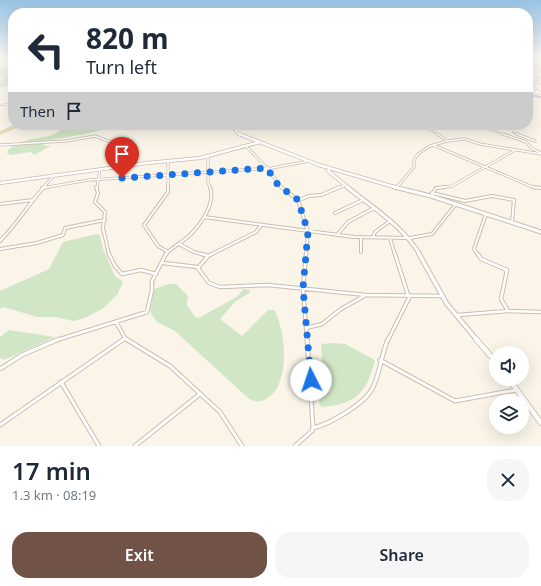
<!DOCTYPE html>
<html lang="en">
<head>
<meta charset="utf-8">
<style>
	body { margin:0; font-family:"Noto Sans",sans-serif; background:#f6f6f7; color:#1f2937; height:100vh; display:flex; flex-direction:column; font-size:15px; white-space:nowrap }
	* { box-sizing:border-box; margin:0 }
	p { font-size:13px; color:#747a83 }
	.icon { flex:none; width:22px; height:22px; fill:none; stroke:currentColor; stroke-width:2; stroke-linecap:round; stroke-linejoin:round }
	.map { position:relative; height:446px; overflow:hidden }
	.sheet { display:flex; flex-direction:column; background:#fff; flex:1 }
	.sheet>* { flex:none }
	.hud { position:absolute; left:8px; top:8px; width:525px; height:122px; border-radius:16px; box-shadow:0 4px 16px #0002; background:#fff; color:#1f2937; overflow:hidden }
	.fabs { position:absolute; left:489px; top:346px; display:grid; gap:8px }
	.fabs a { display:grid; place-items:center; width:40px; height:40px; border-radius:50%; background:#fff; box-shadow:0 4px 16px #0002; font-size:20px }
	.pin { position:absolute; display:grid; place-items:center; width:34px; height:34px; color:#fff; margin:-41px -17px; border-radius:50% 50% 50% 0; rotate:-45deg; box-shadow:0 0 4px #0007 }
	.pin .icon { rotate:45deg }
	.me { position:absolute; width:44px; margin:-22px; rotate:356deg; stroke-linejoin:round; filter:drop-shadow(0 0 3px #0008) }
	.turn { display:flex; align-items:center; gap:14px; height:84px; padding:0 12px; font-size:18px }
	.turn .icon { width:52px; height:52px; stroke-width:2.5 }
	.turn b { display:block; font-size:28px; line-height:34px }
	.then { display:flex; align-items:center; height:38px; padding:0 12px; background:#0003; gap:8px; font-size:15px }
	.round { display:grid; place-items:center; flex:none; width:42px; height:42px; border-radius:16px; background:#f6f6f7 }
	.overview { display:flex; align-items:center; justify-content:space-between; height:68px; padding:0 12px }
	h1 { font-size:24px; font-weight:600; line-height:30px }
	.primary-button { display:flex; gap:8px; margin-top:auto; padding:8px 12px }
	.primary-button a { flex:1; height:46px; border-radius:16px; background:#715247; color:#fff; font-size:16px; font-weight:600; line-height:46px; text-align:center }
	.primary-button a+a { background:#f6f6f7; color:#1f2937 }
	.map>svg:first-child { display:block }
</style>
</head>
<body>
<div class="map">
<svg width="541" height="446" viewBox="0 0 541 446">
	<rect width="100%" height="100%" fill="#faf5e8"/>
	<path fill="#d1e6c7" d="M5,66l1,3 7,1v10l-4,5 -9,3v-8l5,-1 -5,-1v-11z
		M70,125h43l1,2 -29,7 -40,7 -2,2 2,3h6l-17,9 -3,-3 -20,3 -4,-2 1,-3c12,-10 28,-12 42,-14 4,-1 14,-9 20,-11z
		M96,234l4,1 3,14 12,27 8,6 -6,13 -15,14 -17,9 -12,3 -18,-4h-18l-33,-10 -4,2v-18l49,-22 14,-27z
		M169,284h7l12,12 -1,9 8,12 4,1 39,-22 5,-7 7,1 -1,3 -13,8 -16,18 22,17 26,-26h6c12,20 17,76 -8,89 -7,4 -12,3 -18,-1l-73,-67 -18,-9 -7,-10 4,-23z
		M9,330l46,7 -51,23 -4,-2v-21z
		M334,343l11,1 30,16c-8,32 -18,44 -53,47l-3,-4 4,-27 -2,-32z"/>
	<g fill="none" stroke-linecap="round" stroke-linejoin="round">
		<path stroke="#bed9e1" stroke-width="2" d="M528,65l13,4"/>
		<defs>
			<path id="minor-far4" d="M528,61l13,6
				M531,62l8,-2
				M528,67l12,4 -11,3
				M528,71h6l-5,1 2,1
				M528,73l13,4
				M528,75l13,4
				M528,79l7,-1
				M528,81l12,-2
				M532,82l9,2
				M0,105l13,-1
				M424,125l14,10
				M479,125l26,10
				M513,132l6,3"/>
			<path id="minor-far3" d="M437,134l11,7
				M503,134l23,8 5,6 10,5
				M517,134l18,7
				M0,145l66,-4 29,-5 31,12 1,18
				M433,145l102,43
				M246,146l21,22 15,20
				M208,156v26l2,6
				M168,161v27
				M42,188l47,-8 183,-12 37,-7
				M43,188l11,-13
				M97,188l3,-19
				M338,188l7,-3
				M396,188l18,-21v-7l4,-6 12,-8 17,-5 17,-2 16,5 61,10
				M437,188l15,-2 63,-36"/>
			<path id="minor-far2" d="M96,187l2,6 -3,9 10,10 -2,16 6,27
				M168,187v5l-24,33 14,21 10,6
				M281,187l17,13 10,32 -2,23
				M533,187l8,1
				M42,188l6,-1
				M432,193l33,8 27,-5 22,4 -2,22
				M432,194l4,-6 9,-1
				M299,200l10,-4 12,-1 19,-8
				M0,204l33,-4
				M335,213l28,-13
				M204,217l150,20 56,1 22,-4 24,-30
				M337,235l11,-13 26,-14
				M361,237v15
				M373,237l2,-5 15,-11
				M390,238l5,17
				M0,241c17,-17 28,-36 44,-54
				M179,244l15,8 11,3
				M0,249l37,-6 26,-8 2,-7 40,-8
				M165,255c7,-8 18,-13 25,-20 11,-11 26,-32 20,-48
				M210,255l46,-23 5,-7
				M478,255l-4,-6 12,-35"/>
			<path id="minor-far1" d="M109,254l6,12 7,8 19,-4 15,4
				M202,254l6,2 4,-2
				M306,254l-3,34 4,52
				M478,254l3,5 26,11 -6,29 7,12
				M163,263l34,4 12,16 11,4 48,-2 98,10 76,1
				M198,268l10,-12
				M458,315l50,-4 33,1
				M116,322l9,16 3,2
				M306,328l16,-4 19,-15 25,-14
				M57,340l90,-28 5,-22v-9l14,-27
				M122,340l3,-2
				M388,340l21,-42 -14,-44"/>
			<path id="minor" d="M126,339l44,27 50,46 22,34
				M380,360l75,41 61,-11
				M0,369l22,-14 37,-16
				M61,382l38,64
				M0,425l124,-86
				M313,428c17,-4 51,-24 59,-39 8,-14 9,-34 16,-50
				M135,446l65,-52
				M295,446l17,-15 1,-4 -6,-88"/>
			<path id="tertiary-far5" d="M534,59l7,1
				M528,61l7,-3
				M528,82l10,10"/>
			<path id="tertiary-far4" d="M537,91l2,2
				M230,125l10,10"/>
			<path id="tertiary-far3" d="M239,134l80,31 79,23
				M330,169l-2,2 21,17
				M0,183l147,-20 53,-5 60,-16"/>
			<path id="tertiary-far2" d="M347,187c25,20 57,40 73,68
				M394,187l37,9 110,36"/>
			<path id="tertiary-far1" d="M419,254l28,50 30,36"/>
			<path id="tertiary" d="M476,339l20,23
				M509,379l32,44"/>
			<path id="secondary-far1" d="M0,61l10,-3
				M528,92h2"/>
			<path id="secondary" d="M528,92l13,1"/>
			<path id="primary" d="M0,133l19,-8"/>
		</defs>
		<use href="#minor-far4" stroke="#cbbdaf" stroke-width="2"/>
		<use href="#minor-far3" stroke="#cbbdaf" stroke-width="3"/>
		<use href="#minor-far2" stroke="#cbbdaf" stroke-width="4"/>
		<use href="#minor-far1" stroke="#cbbdaf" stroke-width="4.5"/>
		<use href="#minor" stroke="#cbbdaf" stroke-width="5"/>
		<use href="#tertiary-far5" stroke="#cbbdaf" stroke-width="2.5"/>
		<use href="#tertiary-far4" stroke="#cbbdaf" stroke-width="3"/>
		<use href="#tertiary-far3" stroke="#cbbdaf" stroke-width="4"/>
		<use href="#tertiary-far2" stroke="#cbbdaf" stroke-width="5"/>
		<use href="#tertiary-far1" stroke="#cbbdaf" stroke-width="5.5"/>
		<use href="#tertiary" stroke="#cbbdaf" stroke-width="6"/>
		<use href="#secondary-far1" stroke="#cdbead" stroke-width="2.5"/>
		<use href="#secondary" stroke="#cdbead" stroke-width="3"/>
		<use href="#primary" stroke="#d7d2ce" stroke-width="3"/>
		<use href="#minor-far4" stroke="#fff" stroke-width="1"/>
		<use href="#minor-far3" stroke="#fff" stroke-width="1.5"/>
		<use href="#minor-far2" stroke="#fff" stroke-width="2"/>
		<use href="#minor-far1" stroke="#fff" stroke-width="2.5"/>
		<use href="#minor" stroke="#fff" stroke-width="3"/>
		<use href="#tertiary-far5" stroke="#fff" stroke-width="1.5"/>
		<use href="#tertiary-far4" stroke="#fff" stroke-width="2"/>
		<use href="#tertiary-far3" stroke="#fff" stroke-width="2.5"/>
		<use href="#tertiary-far2" stroke="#fff" stroke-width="3"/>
		<use href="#tertiary-far1" stroke="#fff" stroke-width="3.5"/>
		<use href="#tertiary" stroke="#fff" stroke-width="4.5"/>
		<use href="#secondary-far1" stroke="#fff" stroke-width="1.5"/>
		<use href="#secondary" stroke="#fff" stroke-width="2"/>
		<use href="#primary" stroke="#f1dda8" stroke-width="2"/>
		<defs>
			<path id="rail" d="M528,95l13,2"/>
		</defs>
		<use href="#rail" stroke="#b8a7c2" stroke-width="1.5"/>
		<use href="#rail" stroke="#fdf8ed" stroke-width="1" stroke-dasharray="1.5" stroke-linecap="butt"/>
	</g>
	<linearGradient id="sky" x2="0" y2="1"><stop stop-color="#97c3e5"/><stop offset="0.48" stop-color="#fdfaf5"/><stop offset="1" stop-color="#fdfaf5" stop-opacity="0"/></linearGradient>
	<rect width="541" height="120" fill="url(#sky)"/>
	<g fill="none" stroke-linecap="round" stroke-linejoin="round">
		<path stroke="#1a73e8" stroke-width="7" stroke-dasharray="0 12.6" d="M122,178l145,-10 11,17 20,15 10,32 -5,56 8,92"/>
	</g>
</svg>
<div class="fabs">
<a><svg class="icon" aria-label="sound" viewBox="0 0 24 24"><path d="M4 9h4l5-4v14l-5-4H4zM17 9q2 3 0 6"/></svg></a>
<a><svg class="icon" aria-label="layers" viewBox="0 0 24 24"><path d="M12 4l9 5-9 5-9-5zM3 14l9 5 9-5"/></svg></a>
</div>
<div class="pin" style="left:122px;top:178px;background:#d93025"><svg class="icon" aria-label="arrive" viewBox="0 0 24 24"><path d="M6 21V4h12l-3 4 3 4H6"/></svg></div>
<svg class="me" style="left:311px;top:380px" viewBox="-20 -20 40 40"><circle r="19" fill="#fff"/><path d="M0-13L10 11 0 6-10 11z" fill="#1a73e8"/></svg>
<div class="hud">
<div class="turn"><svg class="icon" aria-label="left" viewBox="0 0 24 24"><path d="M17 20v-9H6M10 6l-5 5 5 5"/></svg><div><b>820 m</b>Turn left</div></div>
<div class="then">Then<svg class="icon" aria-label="arrive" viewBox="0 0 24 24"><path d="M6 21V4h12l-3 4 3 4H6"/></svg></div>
</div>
</div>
<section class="sheet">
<div class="overview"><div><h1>17 min</h1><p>1.3 km · 08:19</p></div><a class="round"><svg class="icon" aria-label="close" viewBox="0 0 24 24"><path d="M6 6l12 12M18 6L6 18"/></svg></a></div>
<div class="primary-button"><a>Exit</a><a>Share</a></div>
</section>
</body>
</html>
